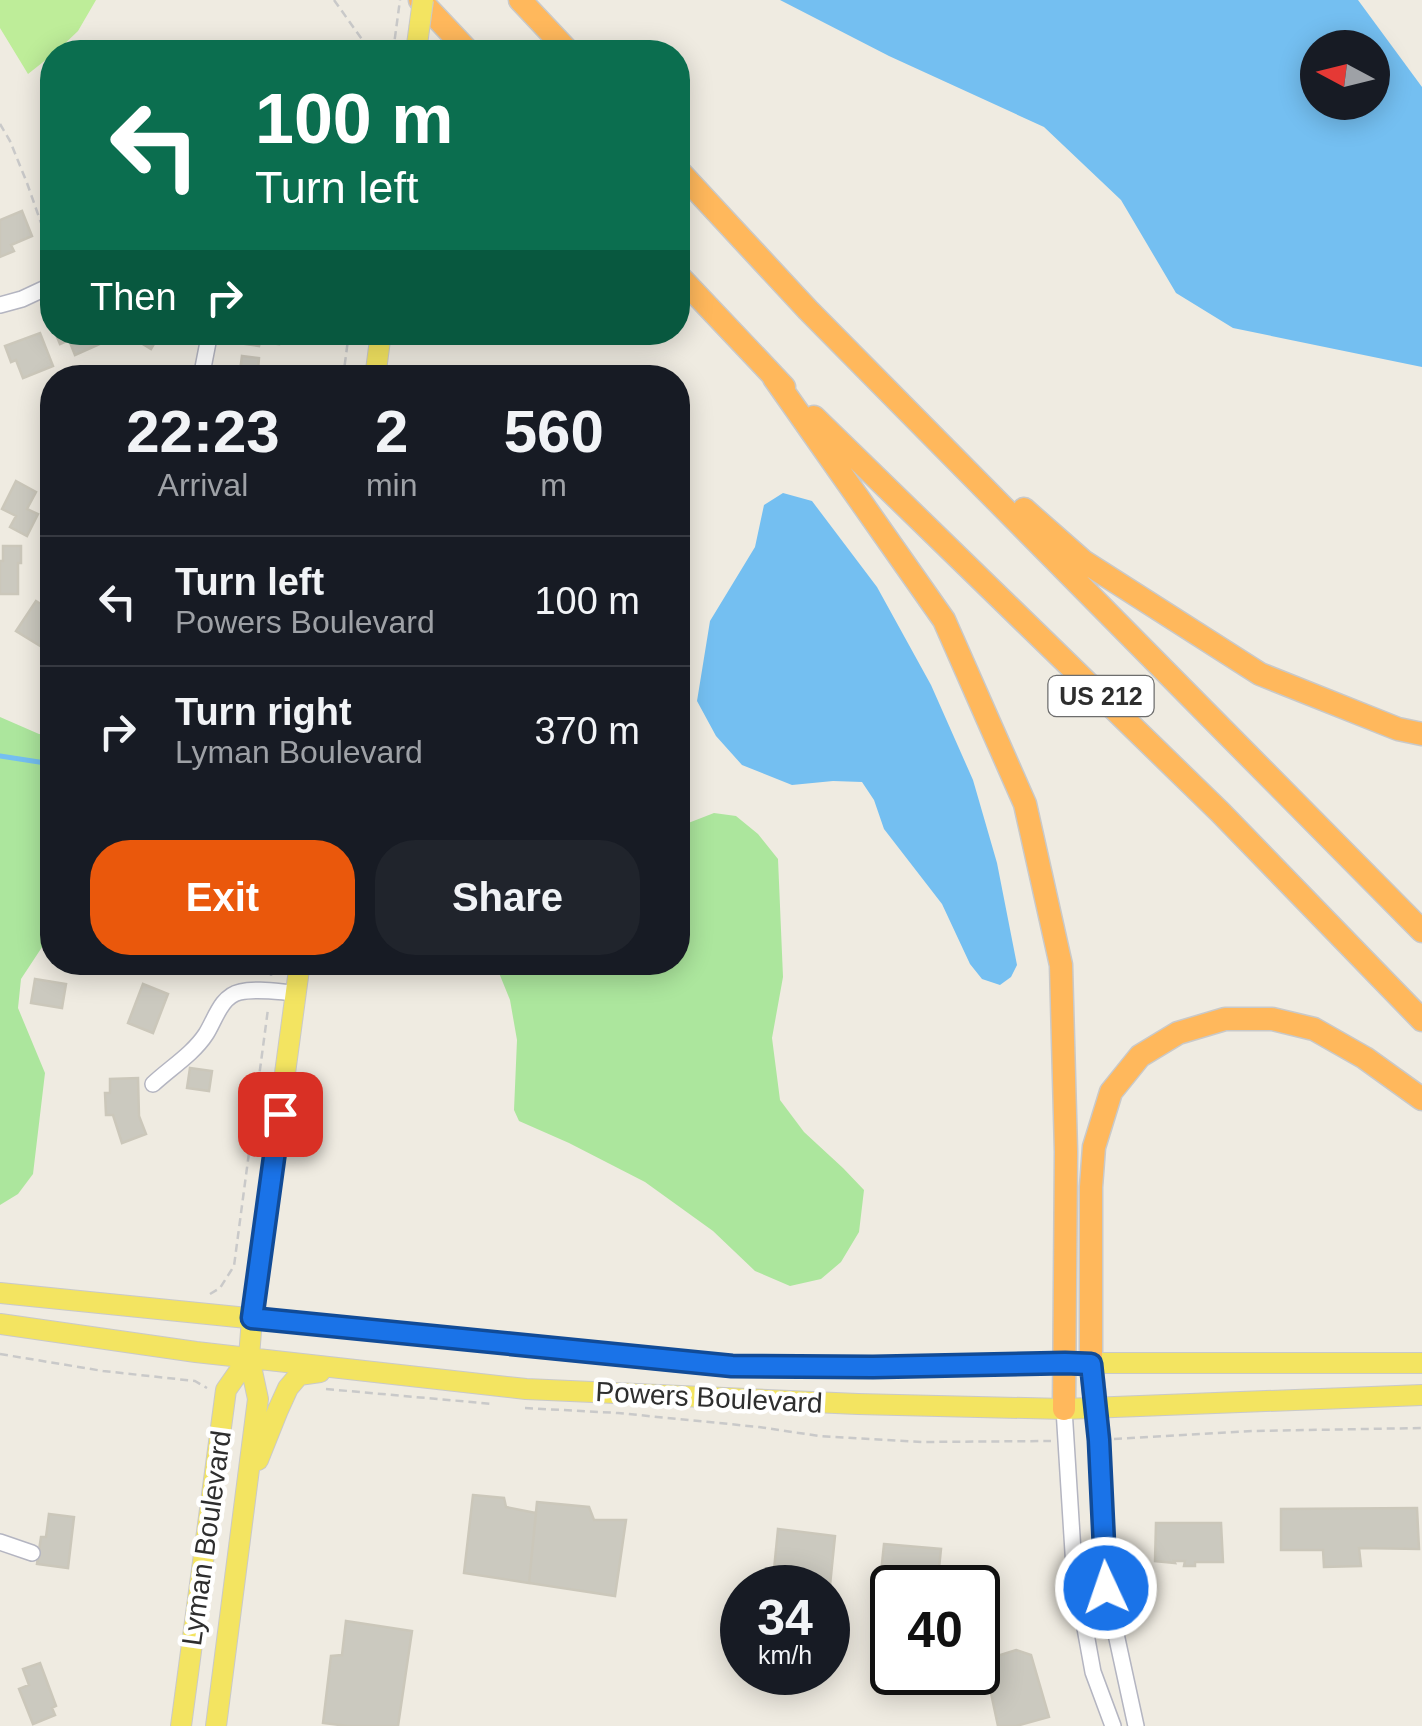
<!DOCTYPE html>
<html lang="en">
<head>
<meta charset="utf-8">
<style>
	body { margin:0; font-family:Helvetica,sans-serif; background:#20242c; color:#f1f3f6; height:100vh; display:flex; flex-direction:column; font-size:38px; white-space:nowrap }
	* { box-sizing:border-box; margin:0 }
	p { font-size:32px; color:#9ea1a6 }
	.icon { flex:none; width:55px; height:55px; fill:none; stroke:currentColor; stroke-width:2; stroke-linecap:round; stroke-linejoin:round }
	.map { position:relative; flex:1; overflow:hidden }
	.details { position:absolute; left:40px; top:365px; width:650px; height:610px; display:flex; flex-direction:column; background:#171b24; border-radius:40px; box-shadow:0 5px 25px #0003 }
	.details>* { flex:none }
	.banner { position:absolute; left:40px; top:40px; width:650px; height:305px; border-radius:40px; box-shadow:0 5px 25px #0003; background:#0b6e4f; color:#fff; overflow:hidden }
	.needle { width:65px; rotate:277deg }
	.fabs { position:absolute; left:1300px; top:30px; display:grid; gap:20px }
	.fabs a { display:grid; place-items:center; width:90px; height:90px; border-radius:50%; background:#171b24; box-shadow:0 5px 25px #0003; font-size:50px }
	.speed { position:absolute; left:720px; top:1565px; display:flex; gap:20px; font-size:50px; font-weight:700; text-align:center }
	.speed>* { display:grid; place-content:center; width:130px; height:130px; border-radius:50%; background:#171b24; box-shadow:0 5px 25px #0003; line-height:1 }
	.speed small { font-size:25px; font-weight:400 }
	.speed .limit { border:5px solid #111; border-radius:15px; background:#fff; color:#111 }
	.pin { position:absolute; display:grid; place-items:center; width:85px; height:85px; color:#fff; margin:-42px; border-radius:20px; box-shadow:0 5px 15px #0006 }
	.me { position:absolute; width:110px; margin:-55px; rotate:357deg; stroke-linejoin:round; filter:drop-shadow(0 0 8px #0008) }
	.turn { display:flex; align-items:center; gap:35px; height:210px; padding:0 50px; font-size:45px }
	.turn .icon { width:130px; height:130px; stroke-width:2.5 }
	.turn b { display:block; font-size:70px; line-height:85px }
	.then { display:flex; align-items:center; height:95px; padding:0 50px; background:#0003; gap:20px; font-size:38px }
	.eta { display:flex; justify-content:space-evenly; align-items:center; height:170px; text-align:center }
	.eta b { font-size:60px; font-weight:700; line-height:70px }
	.cta { display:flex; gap:20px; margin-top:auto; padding:20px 50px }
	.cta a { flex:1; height:115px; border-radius:40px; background:#ea580c; color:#fff; font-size:40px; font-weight:700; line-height:115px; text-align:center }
	.cta a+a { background:#20242c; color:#f1f3f6 }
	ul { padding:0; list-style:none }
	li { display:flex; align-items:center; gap:30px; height:130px; padding:0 50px; border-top:2px solid #363941 }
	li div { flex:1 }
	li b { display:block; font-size:38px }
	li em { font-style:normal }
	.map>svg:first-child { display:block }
</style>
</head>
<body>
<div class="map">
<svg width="1422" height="1726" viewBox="0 0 1422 1726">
	<rect width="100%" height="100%" fill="#efebe1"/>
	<path fill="#ace69d" d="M0,717l39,17 13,1v197l-31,47 -3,29 27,65 -12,101 -15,20 -18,11z
		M714,813l22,3 22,18 20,25 5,118 -11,61 8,62 24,32 39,36 21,22 -5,42 -18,30 -20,17 -31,7 -35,-15 -42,-40 -68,-49 -76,-39 -50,-22 -5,-11 3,-70 -7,-40 -15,-37 183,-1v-135z"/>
	<path fill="#beed99" d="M0,0h96l-18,31 -22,21h-4v3l-24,19 -28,-46z"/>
	<path fill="#74bff1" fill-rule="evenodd" d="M780,0h578l64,87v280l-189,-39 -57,-35 -55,-93 -77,-73 -155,-71zM1318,48h54v54h-54z
		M783,493l29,8 65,86 54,98 42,95 24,83 20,102 -6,12 -11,8 -18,-6 -12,-15 -28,-60 -58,-75 -10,-29 -12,-18 -29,-1 -41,4 -50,-20 -26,-29 -19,-35 13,-80 45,-74 9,-42z"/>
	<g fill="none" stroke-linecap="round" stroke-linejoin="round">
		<path stroke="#74bff1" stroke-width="5" d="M0,756l52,8"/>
	</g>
	<path fill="#cbc9bf" stroke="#cbc7ba" stroke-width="2.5" d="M22,211l10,25 -21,9 3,6 -14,6v-37z
		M55,332h45l4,10 -29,13 -6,-15 -9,4z
		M123,332h38l-10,17z
		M246,332h34l-1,12 -19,-2 -1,4 -14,-2z
		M40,333l13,33 -30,12 -7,-18 -5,2 -6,-16z
		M242,356l17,2 -1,12 17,2 -1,6h-35z
		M16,481l20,11 -9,17 11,5 -11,22 -17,-9 6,-11 -14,-7z
		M3,546h18v17h-3v31h-18v-33h3z
		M36,601l16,10 -2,10 2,1v26l-2,4 -34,-21z
		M35,979l31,5 -4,24 -31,-5z
		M143,984l25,10 -15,39 -25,-10z
		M190,1068l22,3 -3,20 -22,-3z
		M138,1078l1,38 7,18 -24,9 -9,-28h-7l-1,-22h5v-14z
		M473,1495l31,3 2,9 30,6 -7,70 -65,-10z
		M537,1502l52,5 5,13h32l-11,76 -86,-13z
		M1417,1508l2,41 -60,-1 2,18 -37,1 -1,-17h-42v-41z
		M49,1514l25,3 -6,51 -31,-4 4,-27h5z
		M1156,1523h65l2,39h-28v4h-11l1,-5h-11l1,2 -20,-2z
		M778,1529l57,7 -7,69v-17h-49l-6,-8z
		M884,1544l57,5 -4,39h-45v25l-15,-1z
		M346,1621l66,10 -14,95h-50l-25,-3 8,-67 11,-1z
		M1016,1650l15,5 18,62 -33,9h-18l-14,-66z
		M40,1663l16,43 -4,2 3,7 -22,9 -14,-35 10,-4 -6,-16z"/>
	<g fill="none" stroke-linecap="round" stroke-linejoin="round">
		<defs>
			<path id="minor" d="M0,305l22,-6 30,-14
				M201,378l9,-46
				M153,1084c17,-16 40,-30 53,-50 9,-14 15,-38 34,-42 17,-4 39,0 56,1
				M1096,1408l10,180 30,138
				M1064,1409l10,159 19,104 20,54
				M0,1542l32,11"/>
			<path id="major" d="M375,378l6,-46
				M0,1293l732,74h141l192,-4h357
				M0,1324l196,28 330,37 332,15 206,5 358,-14
				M258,1460l20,-50 10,-22 11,-13 21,-3
				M181,1726l45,-336 23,-33
				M216,1726l42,-327 -9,-42 3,-39 48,-356"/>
			<path id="highway" d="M420,0l49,52
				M520,0l49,52
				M678,170l130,140 614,621
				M678,275l106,112
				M774,378l170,242 81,184 36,161 5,187 -2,257
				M814,417l406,395 202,208
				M1024,509l59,52 177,113 138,55 24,5
				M1096,1408l-5,-44v-177l3,-40 17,-55 29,-36 38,-23 47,-14h47l42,10 51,29 57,41"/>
		</defs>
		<use href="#minor" stroke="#b4b5c1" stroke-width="18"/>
		<use href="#major" stroke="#c9c9c9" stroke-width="22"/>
		<use href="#highway" stroke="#c9c9c9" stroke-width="25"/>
		<path stroke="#c9c9c9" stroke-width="2.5" stroke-dasharray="8 5" stroke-linecap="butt" d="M334,0l37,52
			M393,52l7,-52
			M0,124l10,17 17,42 19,54 6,9
			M343,378l6,-46
			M271,976l1,-14
			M210,1294l10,-6 14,-22 34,-257
			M0,1354l103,17 92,10 12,7
			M326,1389l167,15
			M525,1408l93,5 141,14 60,9 103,6 129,-1
			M1114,1439l138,-8 170,-3"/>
		<use href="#minor" stroke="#fff" stroke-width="15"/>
		<use href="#major" stroke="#f3e461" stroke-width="20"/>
		<use href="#highway" stroke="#ffb85c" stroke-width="22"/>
		<defs>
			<path id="major-bridge" d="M416,52l7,-52"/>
		</defs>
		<use href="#major-bridge" stroke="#c9c9c9" stroke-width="22" stroke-linecap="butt"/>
		<use href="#major-bridge" stroke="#f3e461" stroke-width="20"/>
	</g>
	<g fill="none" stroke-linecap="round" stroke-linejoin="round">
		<defs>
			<path id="route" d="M280,1114l-28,204 480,48 141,1 192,-4 26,1 8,76 7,148"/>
		</defs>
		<use href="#route" stroke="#114b97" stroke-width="25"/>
		<use href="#route" stroke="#1a73e8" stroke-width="18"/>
	</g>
	<g text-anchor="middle" stroke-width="9" stroke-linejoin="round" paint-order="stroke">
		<rect fill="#fff" stroke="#6d6d6d" stroke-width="2.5" x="1048.5" y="676" width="105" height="40" rx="8"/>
		<g font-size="25" font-weight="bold" fill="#2e2e2e">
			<text x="1101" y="705">US 212</text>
		</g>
		<g font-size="28" fill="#2e2e2e" stroke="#fff">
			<text transform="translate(709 1397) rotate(3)" y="10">Powers Boulevard</text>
			<text transform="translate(206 1538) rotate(-82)" y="10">Lyman Boulevard</text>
		</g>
	</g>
</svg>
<div class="fabs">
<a><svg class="needle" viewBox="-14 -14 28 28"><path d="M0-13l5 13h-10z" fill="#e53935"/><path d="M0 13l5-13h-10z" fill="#9ea1a6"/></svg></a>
</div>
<div class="speed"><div>34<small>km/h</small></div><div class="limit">40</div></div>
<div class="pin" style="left:280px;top:1114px;background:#d93025"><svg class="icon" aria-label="arrive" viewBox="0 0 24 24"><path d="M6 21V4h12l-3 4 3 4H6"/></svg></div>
<svg class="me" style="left:1106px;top:1588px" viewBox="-20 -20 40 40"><circle r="17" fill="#1a73e8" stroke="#fff" stroke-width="3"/><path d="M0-11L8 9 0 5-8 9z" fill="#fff"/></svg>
<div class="banner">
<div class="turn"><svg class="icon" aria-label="left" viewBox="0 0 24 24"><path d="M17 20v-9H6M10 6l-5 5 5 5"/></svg><div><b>100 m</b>Turn left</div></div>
<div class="then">Then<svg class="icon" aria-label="right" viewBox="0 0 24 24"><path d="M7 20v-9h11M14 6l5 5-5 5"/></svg></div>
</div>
<section class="details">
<div class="eta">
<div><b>22:23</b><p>Arrival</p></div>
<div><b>2</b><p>min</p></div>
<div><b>560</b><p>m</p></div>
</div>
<ul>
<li><svg class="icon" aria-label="left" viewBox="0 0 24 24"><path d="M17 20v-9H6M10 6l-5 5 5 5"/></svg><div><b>Turn left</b><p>Powers Boulevard</p></div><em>100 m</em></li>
<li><svg class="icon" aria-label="right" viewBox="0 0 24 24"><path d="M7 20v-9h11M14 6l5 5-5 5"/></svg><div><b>Turn right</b><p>Lyman Boulevard</p></div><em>370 m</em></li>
</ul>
<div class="cta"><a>Exit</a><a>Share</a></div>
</section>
</div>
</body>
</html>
